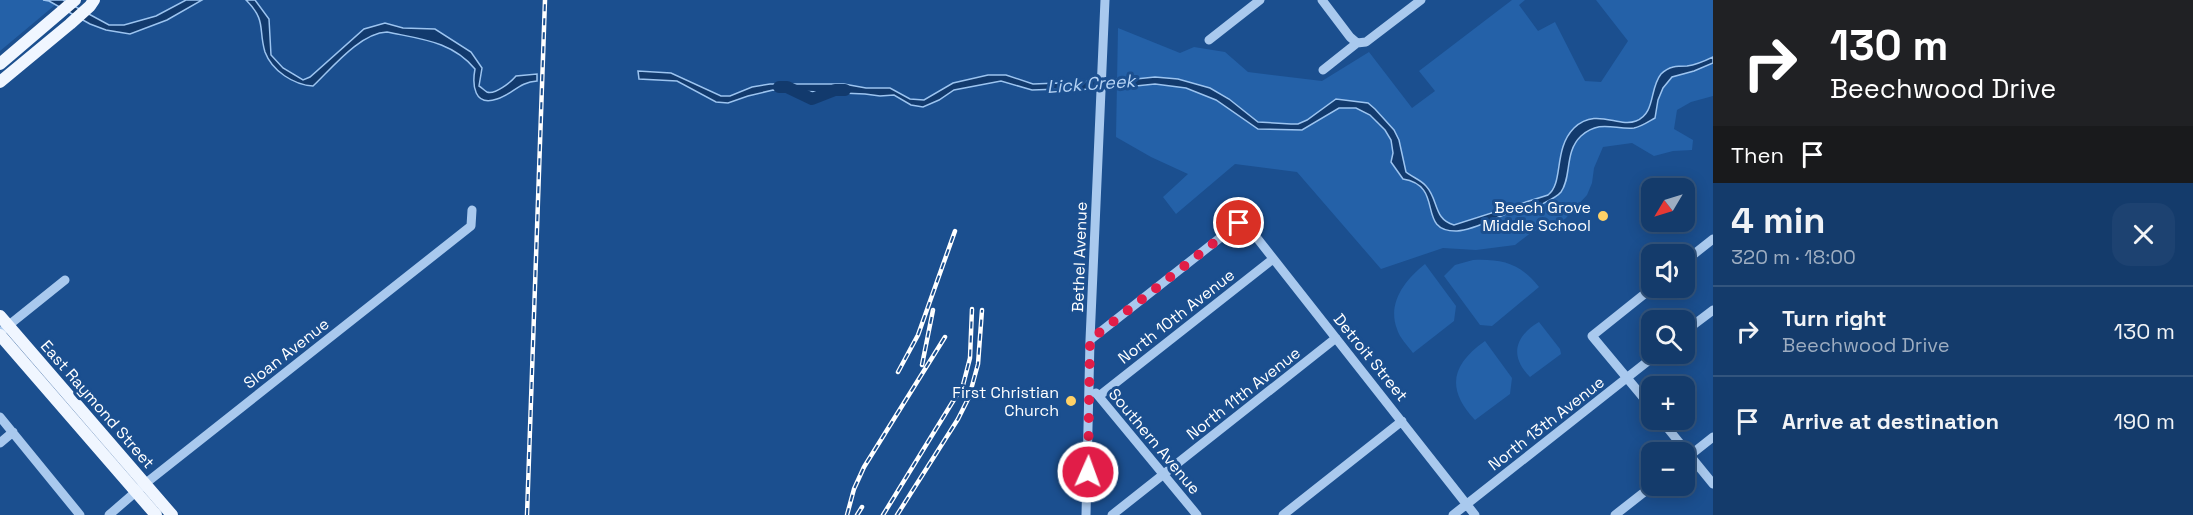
<!DOCTYPE html>
<html lang="en">
<head>
<meta charset="utf-8">
<style>
	body { margin:0; font-family:"Space Grotesk",sans-serif; background:#1d4271; color:#f1f3f6; height:100vh; display:flex; flex-direction:column; font-size:22px; white-space:nowrap }
	* { box-sizing:border-box; margin:0 }
	p { font-size:20px; color:#9dadc1 }
	.icon { flex:none; width:33px; height:33px; fill:none; stroke:currentColor; stroke-width:2; stroke-linecap:round; stroke-linejoin:round }
	.map { position:relative; flex:1; overflow:hidden }
	.sheet { display:flex; flex-direction:column; background:#143b6b; width:480px }
	.sheet>* { flex:none }
	.guide { background:#202124; color:#fff; overflow:hidden }
	.needle { width:39px; rotate:232deg }
	.controls { position:absolute; left:1641px; top:178px; display:grid; gap:12px }
	.controls a { display:grid; place-items:center; width:54px; height:54px; border-radius:12px; background:#143b6b; box-shadow:0 3px 15px #0003,0 0 0 2px #33557e; font-size:30px }
	.pin { position:absolute; display:grid; place-items:center; width:51px; height:51px; color:#fff; margin:-26px; border:3px solid #fff; border-radius:50%; box-shadow:0 2px 6px #0007 }
	.me { position:absolute; width:66px; margin:-33px; rotate:2deg; stroke-linejoin:round; filter:drop-shadow(0 0 4px #0008) }
	.turn { display:flex; align-items:center; gap:21px; height:126px; padding:0 18px; font-size:27px }
	.turn .icon { width:78px; height:78px; stroke-width:2.5 }
	.turn b { display:block; font-size:42px; line-height:51px }
	.then { display:flex; align-items:center; height:57px; padding:0 18px; background:#0003; gap:12px; font-size:22px }
	.round { display:grid; place-items:center; flex:none; width:63px; height:63px; border-radius:18px; background:#1d4271 }
	.overview { display:flex; align-items:center; justify-content:space-between; height:102px; padding:0 18px }
	h1 { font-size:36px; font-weight:800; line-height:45px }
	ul { padding:0; list-style:none }
	li { display:flex; align-items:center; gap:18px; height:90px; padding:0 18px; border-top:2px solid #33557e }
	li div { flex:1 }
	li b { display:block; font-size:22px }
	li em { font-style:normal }
	main { display:flex; flex:1; min-height:0 }
	.map>svg:first-child { display:block }
</style>
</head>
<body>
<main>
<div class="map">
<svg width="1713" height="515" viewBox="0 0 1713 515">
	<rect width="100%" height="100%" fill="#1b4f8f"/>
	<path fill="#2461a8" d="M0,0h61l-61,51z
		M1512,0h13l-6,5 19,26 17,-9 30,59 16,1 27,-41 -32,-41h117v96l-22,6 -14,8 -3,19 19,11 -1,10 -19,1 -19,5 -22,-13 -29,4 -9,21 -2,15 -5,12 -22,24 -33,13 -17,13 -39,5 -33,-2 -62,21 -84,-97 -62,-8 -59,50 -13,-17 25,-23 -37,-17 -35,-20 2,-109 62,25 14,-6 31,5 23,20 74,9 47,-29 43,56 23,-17 -16,-20z
		M1473,260c29,-1 47,3 66,27l-47,39 -12,-1 -36,-49 11,-11z
		M1425,264l31,42 -2,15 -41,32c-5,-7 -14,-16 -16,-24 -10,-26 8,-49 28,-65z
		M1539,322l21,27 1,5 -31,23c-21,-21 -15,-41 9,-55z
		M1485,341l27,37 -2,16 -35,26c-29,-31 -24,-55 10,-79z"/>
	<path fill="#123a6d" stroke="#9cc4f0" stroke-width="1.5" d="M43,0h20l46,25h15l32,-9 30,-16h16l-35,20 -37,14 -24,-4 -16,-6 -41,-23z
		M246,0h9l14,19 2,36 12,13 20,12 7,-3 54,-48 21,-6 18,5 32,1 36,23 11,16 -3,18c2,1 6,5 8,6 8,3 24,-10 29,-16l21,-2v7c-18,1 -24,13 -40,18 -23,8 -25,-14 -22,-30 -23,-28 -55,-30 -88,-37 -27,1 -55,36 -74,54 -19,-1 -41,-15 -48,-34 -7,-23 2,-31 -19,-52z
		M1713,57v6l-19,8 -22,6 -9,11 -5,12 -3,18c-7,4 -14,9 -21,10 -19,2 -34,-9 -53,8 -17,16 -9,41 -20,56 -4,5 -13,9 -19,12 -12,3 -24,6 -36,10 -15,6 -33,16 -49,17 -42,1 -11,-45 -54,-52l-12,-17 2,-9 -2,-13 -6,-10 -15,-15 -14,-7h-17l-37,22 -44,-1 -42,-29 -30,-12 -31,-4 -29,3 -14,-4 -34,8 -18,-2 -28,1 -31,-9 -47,9 -15,10 -16,7 -12,-2 -17,-10 -14,1 -15,-2 -92,-4 -25,6 -20,7 -12,-1 -39,-21 -38,-2 -1,-8 33,2 50,23h9l22,-9 18,-3h74l22,4h24l20,11 14,1 29,-17 35,-8h18l27,9 25,-1 13,2 8,-1 17,-6 30,2 29,-3 23,2 32,9 19,11 29,23 33,2h7l9,-4 29,-21 32,4 7,6 19,21 5,10 7,32c6,5 15,8 20,14 13,14 7,33 28,39l94,-30c16,-12 5,-46 26,-67 22,-21 44,0 62,-7 20,-8 13,-32 25,-47 8,-8 16,-8 26,-8 9,-1 18,-5 26,-9z"/>
	<g fill="none" stroke-linecap="round" stroke-linejoin="round">
		<path stroke="#123a6d" stroke-width="12" d="M779,87h8l25,12 23,-9h10"/>
		<path stroke="#a9c9ee" stroke-width="9" d="M1322,0l28,37 7,6
			M1209,40l51,-40
			M1323,70l34,-27 9,-1 55,-42
			M1684,262l29,-23
			M1652,288l-60,48 60,72
			M4,329l61,-49
			M1684,332l29,-22
			M1090,340l149,-117 10,5 8,10 218,277
			M1096,393l101,122
			M1099,396l174,-137
			M0,417l80,98
			M1661,420l52,64
			M0,443l13,-11
			M1684,460l29,-23
			M109,515l37,-32 325,-257 1,-16
			M1086,515l4,-175 15,-340
			M1112,515l224,-177
			M1283,515l119,-94
			M1453,515l204,-161
			M1615,515l37,-29"/>
		<path stroke="#f0f6ff" stroke-width="12" d="M0,64l75,-64
			M0,82l70,-58 20,-18 4,-6
			M0,316l172,199
			M0,335l156,180"/>
		<defs>
			<path id="rail" d="M922,365l11,-55
				M898,372l20,-37 37,-104
				M527,515l18,-515
				M847,515l7,-26 10,-22 81,-130
				M857,515l5,-8
				M883,515l80,-130 7,-27 2,-49
				M897,515l61,-96 11,-22 9,-33 4,-54"/>
		</defs>
		<use href="#rail" stroke="#fff" stroke-width="4.5"/>
		<use href="#rail" stroke="#1b4f8f" stroke-width="2" stroke-dasharray="7" stroke-linecap="butt"/>
	</g>
	<g fill="none" stroke-linecap="round" stroke-linejoin="round">
		<path stroke="#e11d48" stroke-width="10" stroke-dasharray="0 18" d="M1088,472l2,-132 149,-117"/>
	</g>
	<g fill="#ffd166" stroke="#1b4f8f" stroke-width="2">
		<circle cx="1603" cy="216" r="6"/>
		<circle cx="1071" cy="401" r="6"/>
	</g>
	<g text-anchor="middle" stroke-width="6" stroke-linejoin="round" paint-order="stroke">
		<g font-size="16" fill="#fff" stroke="#1b4f8f" text-anchor="end">
			<text x="1591" y="213">Beech Grove<tspan x="1591" dy="18">Middle School</tspan></text>
			<text x="1059" y="398">First Christian<tspan x="1059" dy="18">Church</tspan></text>
		</g>
		<g font-size="16" fill="#fff" stroke="#1b4f8f">
			<text transform="translate(1079 257) rotate(-88)" y="6">Bethel Avenue</text>
			<text transform="translate(1176 316) rotate(-38)" y="6">North 10th Avenue</text>
			<text transform="translate(286 353) rotate(-38)" y="6">Sloan Avenue</text>
			<text transform="translate(1371 357) rotate(51)" y="6">Detroit Street</text>
			<text transform="translate(1243 393) rotate(-38)" y="6">North 11th Avenue</text>
			<text transform="translate(98 404) rotate(49)" y="6">East Raymond Street</text>
			<text transform="translate(1546 423) rotate(-38)" y="6">North 13th Avenue</text>
			<text transform="translate(1155 441) rotate(50)" y="6">Southern Avenue</text>
		</g>
		<g font-size="18" font-style="italic" fill="#b5d3f5" stroke="#1b4f8f">
			<text transform="translate(1091 84) rotate(-4)" y="6">Lick Creek</text>
		</g>
	</g>
</svg>
<div class="controls">
<a><svg class="needle" viewBox="-14 -14 28 28"><path d="M0-13l5 13h-10z" fill="#e53935"/><path d="M0 13l5-13h-10z" fill="#9dadc1"/></svg></a>
<a><svg class="icon" aria-label="sound" viewBox="0 0 24 24"><path d="M4 9h4l5-4v14l-5-4H4zM17 9q2 3 0 6"/></svg></a>
<a><svg class="icon" aria-label="search" viewBox="0 0 24 24"><circle cx="10" cy="10" r="6"/><path d="M15 15l6 6"/></svg></a>
<a>+</a>
<a>−</a>
</div>
<div class="pin" style="left:1239px;top:223px;background:#d93025"><svg class="icon" aria-label="arrive" viewBox="0 0 24 24"><path d="M6 21V4h12l-3 4 3 4H6"/></svg></div>
<svg class="me" style="left:1088px;top:472px" viewBox="-20 -20 40 40"><circle r="17" fill="#e11d48" stroke="#fff" stroke-width="3"/><path d="M0-11L8 9 0 5-8 9z" fill="#fff"/></svg>
</div>
<section class="sheet">
<div class="guide">
<div class="turn"><svg class="icon" aria-label="right" viewBox="0 0 24 24"><path d="M7 20v-9h11M14 6l5 5-5 5"/></svg><div><b>130 m</b>Beechwood Drive</div></div>
<div class="then">Then<svg class="icon" aria-label="arrive" viewBox="0 0 24 24"><path d="M6 21V4h12l-3 4 3 4H6"/></svg></div>
</div>
<div class="overview"><div><h1>4 min</h1><p>320 m · 18:00</p></div><a class="round"><svg class="icon" aria-label="close" viewBox="0 0 24 24"><path d="M6 6l12 12M18 6L6 18"/></svg></a></div>
<ul>
<li><svg class="icon" aria-label="right" viewBox="0 0 24 24"><path d="M7 20v-9h11M14 6l5 5-5 5"/></svg><div><b>Turn right</b><p>Beechwood Drive</p></div><em>130 m</em></li>
<li><svg class="icon" aria-label="arrive" viewBox="0 0 24 24"><path d="M6 21V4h12l-3 4 3 4H6"/></svg><div><b>Arrive at destination</b></div><em>190 m</em></li>
</ul>
</section>
</main>
</body>
</html>
